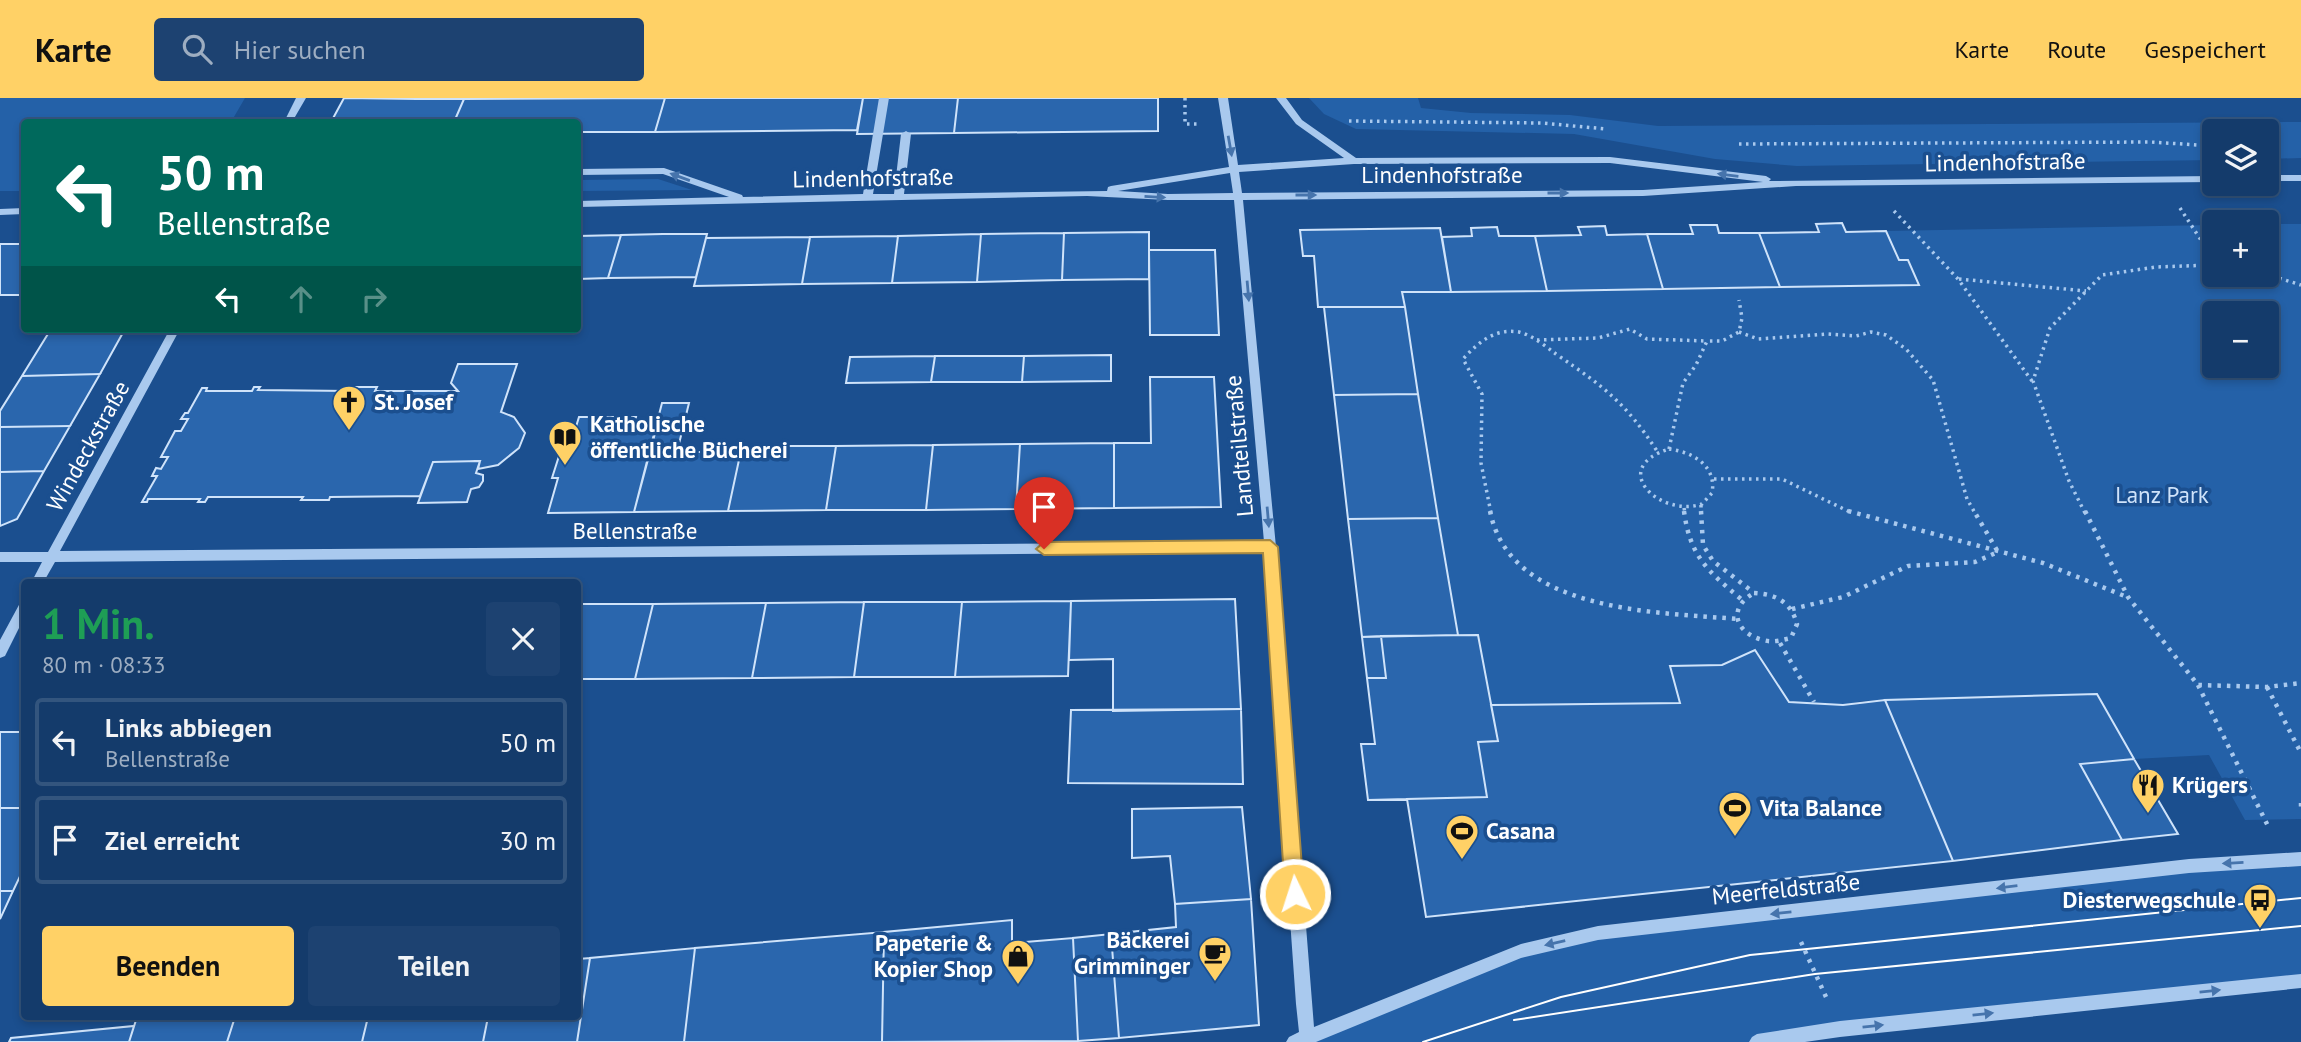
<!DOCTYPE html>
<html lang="de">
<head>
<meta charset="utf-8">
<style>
	body { margin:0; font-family:"PT Sans",sans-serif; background:#1d4271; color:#f1f3f6; height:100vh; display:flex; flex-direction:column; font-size:26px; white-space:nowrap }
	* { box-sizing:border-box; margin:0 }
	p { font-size:23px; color:#9dadc1 }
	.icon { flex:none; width:38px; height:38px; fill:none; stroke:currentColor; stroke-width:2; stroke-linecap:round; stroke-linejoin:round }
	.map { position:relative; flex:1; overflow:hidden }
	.panel { position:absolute; left:21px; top:481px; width:560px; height:441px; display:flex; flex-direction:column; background:#143b6b; border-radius:7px; box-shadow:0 4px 10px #0003,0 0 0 2px #33557e }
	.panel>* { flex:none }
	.hud { position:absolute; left:21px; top:21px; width:560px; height:214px; border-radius:7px; box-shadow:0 4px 10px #0003,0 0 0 2px #33557e; background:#00695c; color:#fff; overflow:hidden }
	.fabs { position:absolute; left:2202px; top:21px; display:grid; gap:14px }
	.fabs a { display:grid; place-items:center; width:77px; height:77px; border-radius:7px; background:#143b6b; box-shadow:0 4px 10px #0003,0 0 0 2px #33557e; font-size:35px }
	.pin { position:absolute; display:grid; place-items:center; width:60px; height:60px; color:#fff; margin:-72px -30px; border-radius:50% 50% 50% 0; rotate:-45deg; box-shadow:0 0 7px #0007 }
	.pin .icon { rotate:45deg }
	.me { position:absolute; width:77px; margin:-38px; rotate:356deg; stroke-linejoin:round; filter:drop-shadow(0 0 5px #0008) }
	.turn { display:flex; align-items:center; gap:24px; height:147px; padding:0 21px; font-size:32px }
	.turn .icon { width:91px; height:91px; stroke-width:2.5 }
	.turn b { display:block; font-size:49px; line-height:60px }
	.lanes { display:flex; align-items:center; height:66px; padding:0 21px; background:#0003; justify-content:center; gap:35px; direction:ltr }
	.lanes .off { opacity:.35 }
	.round { display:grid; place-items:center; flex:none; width:74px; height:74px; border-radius:7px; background:#1d4271 }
	.headline { display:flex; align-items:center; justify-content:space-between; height:119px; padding:0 21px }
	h1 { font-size:42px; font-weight:800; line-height:52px; color:#1e9e55 }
	.action { display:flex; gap:14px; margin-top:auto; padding:14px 21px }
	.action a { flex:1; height:80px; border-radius:7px; background:#ffd166; color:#111; font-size:28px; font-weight:800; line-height:80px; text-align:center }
	.action a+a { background:#1d4271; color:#f1f3f6 }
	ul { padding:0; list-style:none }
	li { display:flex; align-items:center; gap:21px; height:88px; margin:0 14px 10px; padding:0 7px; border:4px solid #33557e; border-radius:7px }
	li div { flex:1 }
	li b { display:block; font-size:26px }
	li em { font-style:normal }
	header { display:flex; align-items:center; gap:42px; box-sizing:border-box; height:98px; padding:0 35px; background:#ffd166; color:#111 }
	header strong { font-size:33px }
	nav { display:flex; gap:38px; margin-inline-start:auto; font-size:24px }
	.search { width:490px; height:63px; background:#1d4271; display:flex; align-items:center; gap:18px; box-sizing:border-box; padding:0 24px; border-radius:7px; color:#9dadc1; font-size:26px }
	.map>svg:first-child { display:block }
</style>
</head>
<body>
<header>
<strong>Karte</strong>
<div class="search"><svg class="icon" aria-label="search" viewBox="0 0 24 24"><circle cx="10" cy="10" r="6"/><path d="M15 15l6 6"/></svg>Hier suchen</div>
<nav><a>Karte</a><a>Route</a><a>Gespeichert</a></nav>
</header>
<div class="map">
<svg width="2301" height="944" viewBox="0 0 2301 944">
	<rect width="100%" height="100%" fill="#1b4f8f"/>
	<path fill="#2461a8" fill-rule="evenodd" d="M0,0h245l-14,24h-207v69h-24z
		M1309,0h109l3,10 50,5 99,2 88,11 643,-4v36l-35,1v-28h-52v29l-417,6 -82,-7 -141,-25 -218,-5 -32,-15z
		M658,81l34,11 -114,1v-11z
		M2266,126h35v595l-56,1 -36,-65 -75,4 -37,-65 -235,7 -19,4 -54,-3 -34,-52 -75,53 -189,2 -13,-70h-20l-56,-343 516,-7 -19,-25 -13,-29 328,-6v50h52zM2214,215h52v53h-52z
		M2301,762v121l-544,61h-448l212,-91 77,-18z"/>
	<path fill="#2a66ad" stroke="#cfe3fa" stroke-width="2" d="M344,0l73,1h47l-10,23h-123z
		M665,0l-10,34h-77v-10h-124l10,-23z
		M665,0h198l-6,32 -202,2z
		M863,0h95l-4,35 -97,1z
		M958,0h200v33l-204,2z
		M1842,125l4,9 40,-1 13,29h9l11,25 -139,2 -21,-54 60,-1 -3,-8z
		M1690,127h27l2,8h40l21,54 -117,2 -16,-55h46z
		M1605,128l2,9 40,-1 16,55 -116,2 -12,-55 46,-1 -3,-8z
		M1497,129l2,9h36l12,55 -96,1 -9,-55 30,-1 -1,-8z
		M1440,130l11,64h-49l3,15h-87l-4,-51h-11l-3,-26z
		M1149,134v47l-87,1 2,-47z
		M1064,135l-2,47 -85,2 4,-48z
		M663,136h44l-11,43 -88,1 13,-43z
		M981,136l-4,48 -85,1 6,-47z
		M621,137l-13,43 -30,1v-43z
		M898,138l-6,47 -90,1 8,-47z
		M810,139l-8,47 -108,2 12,-48z
		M0,146h24v51h-24z
		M1149,152h66l4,85h-69z
		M1324,209h81l13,87 -84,1z
		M51,231h74l-25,45 -78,2z
		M1111,257v26l-89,1 2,-26z
		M935,258l-4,26 -85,1 4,-26z
		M935,258h89l-2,26h-91z
		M458,266h59l-16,48 13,5 11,16 -6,15 -21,17 -20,4 2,-8 -47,1 -13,34 -90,1 -1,3h-28l2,-3h-95l-3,5h-7l2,-3h-52l-1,3h-5l15,-26h-5l4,-8 5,1 7,-12h-7l14,-26h6l7,-12h-7l4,-6h3l14,-25h5l-1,3h46l2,-4h6l-2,3 91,1 1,-4h27l-2,4h83l-7,-8z
		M100,276l-30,52 -70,1v-16l22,-35z
		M1150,279h64l7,130 -107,1v-65h37z
		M1418,296l20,124 -90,1 -14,-124z
		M662,305h27l-12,49h34l1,-6h30l-14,65 -94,1z
		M579,319h57l-1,5h23l-24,90 -86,1 10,-35h-6l7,-22h8z
		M70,328l-26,45 -44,1v-45z
		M1114,345v65l-98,1 4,-65z
		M1020,346l-4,65 -90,1 7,-65z
		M933,347l-7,65h-100l10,-64z
		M742,348h94l-10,64 -98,1z
		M480,363l-4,12 7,2v6l-4,6 -8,2 -4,13 -49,1 15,-41z
		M44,373l-27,48 -17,7v-54z
		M1438,420l20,117 -96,2 -14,-118z
		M1235,501l6,110 -128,2v-52l-44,1 2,-59z
		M1071,503l-3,75 -113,1 7,-75z
		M864,504h98l-7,75h-101z
		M864,504l-10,75 -102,1 14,-75z
		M766,505l-14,75 -117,1 18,-75z
		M578,506h75l-18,75h-57z
		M1478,537l20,106 -20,1 9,55 -119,3 -7,-56h14l-8,-66h19l-5,-42z
		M1381,538l5,42h-19l-5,-41z
		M1755,552l34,52 54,3 42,-5 68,161 -527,56 -19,-118 80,-2 -9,-55 20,-1 -7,-36 189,-2 -10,-37 52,-1z
		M2097,596l37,65 -54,5 42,76 -169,21 -68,-161z
		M1241,611l2,75 -175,-1 3,-73z
		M0,634h24v76h-24z
		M2134,661l44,75 -56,6 -42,-76z
		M1242,709l9,92 -76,5 -5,-48 -38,2v-49z
		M0,710h24v60l-11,23h-13z
		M0,793h13l-13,28z
		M1251,801l8,126 -140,13 -8,-104 65,-7 -1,-23z
		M1012,822v23l61,-5 5,103 -196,1 2,-110z
		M884,834l-2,110h-198l11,-94z
		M1111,836l8,104 -41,3 -5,-103z
		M695,850l-11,94h-107l13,-84z
		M590,860l-13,84h-94l5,-25h90v-58z
		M137,919h98l-8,25h-98z
		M235,919h133l-6,25h-135z
		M368,919h120l-5,25h-121z
		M134,928l-5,16h-120l2,-4z"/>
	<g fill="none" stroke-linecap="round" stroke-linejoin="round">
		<path stroke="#a9c9ee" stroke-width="3.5" stroke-dasharray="2.5 4.5" stroke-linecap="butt" d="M1185,0v26h12
			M1349,23l193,2 64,6
			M1739,46l411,-2 64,4
			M2180,110l34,52
			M1894,113l64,68 74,102
			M2266,176l35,11
			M1959,181l127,12
			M1739,234l19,7 70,-5 28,2 15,-4 15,3 20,14 27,31 34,119 8,14
			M1537,242l61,-2 32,-9 17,10 60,2
			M1669,351c24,3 48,17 43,44l-10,11c-42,14 -95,-36 -33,-55z
			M1669,351l14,-66 13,-18 11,-24h15l17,-9 3,-14 -3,-18
			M1714,381h68l70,34
			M1701,407v8
			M1684,410l1,5
			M1491,415l-10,-50 1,-69 -19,-35c15,-16 31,-31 56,-27 13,3 26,14 37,22 48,33 69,48 101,97
			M2085,415l-16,-32 -36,-100 17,-53 52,-53 54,-8 58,-2"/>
		<path stroke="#a9c9ee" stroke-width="4.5" stroke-dasharray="3.5 6" stroke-linecap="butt" d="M1490,413c20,102 167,101 247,108
			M1684,413c6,46 24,60 57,88
			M1701,413l2,34 10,16 40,31
			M1848,413l195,52 84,34
			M2085,413l43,86 70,88 69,2 34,-4
			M1754,495c22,1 37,9 43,31l-6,14c-9,2 -18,5 -28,2 -28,-7 -36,-32 -9,-47z
			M1792,511l51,-12 65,-31 67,-4 23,-10 -24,-41
			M1780,545l34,59
			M2198,587l71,143
			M2267,589l34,66
			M2301,705v4
			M1801,844l25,55"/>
		<path fill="#a9c9ee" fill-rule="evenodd" d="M296,0h10l-14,24h-8z
			M879,0h10l-16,96h21l7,-60 5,-3 5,3 -7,60 203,-3 1,-4 3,-1 118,-19 -11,-69h10l10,67 106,-7 -48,-34 -20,-26h10l16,22 54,38 254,-1 156,19 5,3 -2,2 445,-5v6l-418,4 -153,10 -400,4 33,347 38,480 207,-83 77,-18 591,-67 112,-7v14l-112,7 -591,67 -77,18 -205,84h-30l3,-5 10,-5 -3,-28 -32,-452 -1209,10 -12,21h-12l11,-21h-42v-10h48l122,-223h10l-120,222 1204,-9 -30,-342h-66l-81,-4 -509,11v-6l151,-4 -66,-23 -85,1v-6l86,-1 78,27 1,2 120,-3zM1610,65l153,19 -120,8 -401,3 -3,-21 115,-8zM1230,75l3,20 -65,1 -50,-3z
			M2266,77h35v6h-35z
			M24,110v6l-24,1v-6z
			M24,504v16l-19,38 -5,2v-18l20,-37z
			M2301,876v14l-461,49 -35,5h-56l3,-5 5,-3 83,-13z"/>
		<path stroke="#fff" stroke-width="2" d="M1514,922l301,-46 486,-48
			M1423,944l138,-45 189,-42 551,-57"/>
	</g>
	<defs><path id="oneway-solid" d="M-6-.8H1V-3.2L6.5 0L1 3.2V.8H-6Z" transform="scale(1.75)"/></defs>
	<g fill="#4674ac">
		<use href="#oneway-solid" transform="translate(1230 48) rotate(80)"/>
		<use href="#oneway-solid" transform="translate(1728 77) rotate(-173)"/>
		<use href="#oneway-solid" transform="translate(680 79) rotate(-160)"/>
		<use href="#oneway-solid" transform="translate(1558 95)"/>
		<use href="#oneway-solid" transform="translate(1306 97)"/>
		<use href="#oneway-solid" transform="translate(1155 99) rotate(3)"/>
		<use href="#oneway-solid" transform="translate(1248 193) rotate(85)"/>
		<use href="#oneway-solid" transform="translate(1268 419) rotate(85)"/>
		<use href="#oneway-solid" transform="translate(2233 765) rotate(177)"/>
		<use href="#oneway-solid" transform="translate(2007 789) rotate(173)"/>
		<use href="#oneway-solid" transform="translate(1781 815) rotate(174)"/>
		<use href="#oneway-solid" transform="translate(1555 845) rotate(167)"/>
		<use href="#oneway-solid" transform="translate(2210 893) rotate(-6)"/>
		<use href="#oneway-solid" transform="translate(1983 916) rotate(-6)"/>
		<use href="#oneway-solid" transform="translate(1873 928) rotate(-6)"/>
	</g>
	<path fill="#ffd166" stroke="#a68842" stroke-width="2" d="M1270,442l8,7 26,347 -3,6 -6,3 -7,-3 -3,-6 -22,-341 -219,2 -8,-6 8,-7z"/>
	<defs>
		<symbol id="church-pin" viewBox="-11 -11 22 30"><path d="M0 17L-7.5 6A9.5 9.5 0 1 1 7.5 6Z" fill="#ffd166" stroke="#1b4f8f"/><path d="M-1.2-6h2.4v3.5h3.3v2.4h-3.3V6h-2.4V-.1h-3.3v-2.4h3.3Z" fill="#111"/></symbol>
		<symbol id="library-pin" viewBox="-11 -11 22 30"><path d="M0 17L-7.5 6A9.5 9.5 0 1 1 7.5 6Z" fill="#ffd166" stroke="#1b4f8f"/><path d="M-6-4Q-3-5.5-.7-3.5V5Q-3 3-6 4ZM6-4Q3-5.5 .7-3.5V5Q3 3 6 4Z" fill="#111"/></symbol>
		<symbol id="restaurant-pin" viewBox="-11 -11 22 30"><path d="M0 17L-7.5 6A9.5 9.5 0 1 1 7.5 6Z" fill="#ffd166" stroke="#1b4f8f"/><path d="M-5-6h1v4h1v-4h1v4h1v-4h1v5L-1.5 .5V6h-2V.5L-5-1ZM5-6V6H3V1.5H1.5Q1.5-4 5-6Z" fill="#111"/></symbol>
		<symbol id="stadium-pin" viewBox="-11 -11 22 30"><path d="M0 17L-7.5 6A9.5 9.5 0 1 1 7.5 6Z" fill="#ffd166" stroke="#1b4f8f"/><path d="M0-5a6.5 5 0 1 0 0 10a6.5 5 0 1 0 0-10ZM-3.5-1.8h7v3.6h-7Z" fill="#111"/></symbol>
		<symbol id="bus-pin" viewBox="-11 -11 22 30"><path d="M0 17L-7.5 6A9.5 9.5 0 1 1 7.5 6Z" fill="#ffd166" stroke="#1b4f8f"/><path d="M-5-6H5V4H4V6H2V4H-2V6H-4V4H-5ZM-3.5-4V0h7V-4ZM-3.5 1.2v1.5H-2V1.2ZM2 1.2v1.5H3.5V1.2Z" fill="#111"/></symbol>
		<symbol id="cafe-pin" viewBox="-11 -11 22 30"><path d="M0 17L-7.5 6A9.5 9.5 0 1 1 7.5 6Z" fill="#ffd166" stroke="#1b4f8f"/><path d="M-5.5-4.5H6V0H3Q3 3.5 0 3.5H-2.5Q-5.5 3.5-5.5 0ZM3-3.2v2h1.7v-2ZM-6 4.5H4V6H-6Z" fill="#111"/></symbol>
		<symbol id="shop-pin" viewBox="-11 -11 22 30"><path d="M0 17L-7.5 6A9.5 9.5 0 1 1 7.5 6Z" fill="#ffd166" stroke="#1b4f8f"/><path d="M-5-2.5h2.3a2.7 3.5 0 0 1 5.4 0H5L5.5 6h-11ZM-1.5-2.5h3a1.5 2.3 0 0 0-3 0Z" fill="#111"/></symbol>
	</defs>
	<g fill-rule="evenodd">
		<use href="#church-pin" x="330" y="285" width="38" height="52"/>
		<use href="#library-pin" x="546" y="320" width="38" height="52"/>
		<use href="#restaurant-pin" x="2129" y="668" width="38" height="52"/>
		<use href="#stadium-pin" x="1716" y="691" width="38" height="52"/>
		<use href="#stadium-pin" x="1443" y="714" width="38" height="52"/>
		<use href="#bus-pin" x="2241" y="783" width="38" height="52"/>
		<use href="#cafe-pin" x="1196" y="836" width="38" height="52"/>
		<use href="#shop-pin" x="999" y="839" width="38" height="52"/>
	</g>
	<g text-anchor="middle" stroke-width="7" stroke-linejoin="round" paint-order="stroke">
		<g font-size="23" fill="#fff" stroke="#1b4f8f">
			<text transform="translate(2005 64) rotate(-1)" y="8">Lindenhofstraße</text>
			<text x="1442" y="85">Lindenhofstraße</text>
			<text transform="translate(873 80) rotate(-1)" y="8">Lindenhofstraße</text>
			<text transform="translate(88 348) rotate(-61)" y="8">Windeckstraße</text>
			<text transform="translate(1239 348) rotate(-95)" y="8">Landteilstraße</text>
			<text x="635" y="441">Bellenstraße</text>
			<text transform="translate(1786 791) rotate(-6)" y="8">Meerfeldstraße</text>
		</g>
		<g font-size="23" font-weight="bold" fill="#fff" stroke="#1b4f8f" text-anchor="start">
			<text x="374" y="312">St. Josef</text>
			<text x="590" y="334">Katholische<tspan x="590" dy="26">öffentliche Bücherei</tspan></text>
			<text x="2172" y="695">Krügers</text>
			<text x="1760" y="718">Vita Balance</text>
			<text x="1486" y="741">Casana</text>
			<text x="2236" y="810" text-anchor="end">Diesterwegschule</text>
			<text x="1190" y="850" text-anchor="end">Bäckerei<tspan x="1190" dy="26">Grimminger</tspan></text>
			<text x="993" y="853" text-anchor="end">Papeterie &amp;<tspan x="993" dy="26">Kopier Shop</tspan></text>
		</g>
		<g font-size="23" fill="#cfe3fa" stroke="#1b4f8f">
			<text x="2162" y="405">Lanz Park</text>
		</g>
	</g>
</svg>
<div class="fabs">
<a><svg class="icon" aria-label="layers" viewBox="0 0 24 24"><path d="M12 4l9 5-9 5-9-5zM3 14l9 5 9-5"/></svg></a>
<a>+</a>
<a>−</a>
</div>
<div class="pin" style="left:1044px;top:451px;background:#d93025"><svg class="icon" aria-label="arrive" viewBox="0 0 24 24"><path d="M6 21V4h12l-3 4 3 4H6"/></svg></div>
<svg class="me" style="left:1295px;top:796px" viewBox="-20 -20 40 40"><circle r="17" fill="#ffd166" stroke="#fff" stroke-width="3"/><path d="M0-11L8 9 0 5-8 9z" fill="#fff"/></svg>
<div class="hud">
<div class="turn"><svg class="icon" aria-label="left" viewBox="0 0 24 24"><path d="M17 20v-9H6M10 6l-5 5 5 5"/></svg><div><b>50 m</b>Bellenstraße</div></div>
<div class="lanes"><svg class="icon" aria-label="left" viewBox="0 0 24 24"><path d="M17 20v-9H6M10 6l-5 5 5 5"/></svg><svg class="icon off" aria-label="ahead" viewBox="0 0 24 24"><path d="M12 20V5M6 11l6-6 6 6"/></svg><svg class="icon off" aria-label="right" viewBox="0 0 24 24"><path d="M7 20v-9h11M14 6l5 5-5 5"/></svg></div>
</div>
<section class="panel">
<div class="headline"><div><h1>1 Min.</h1><p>80 m · 08:33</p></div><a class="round"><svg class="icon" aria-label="close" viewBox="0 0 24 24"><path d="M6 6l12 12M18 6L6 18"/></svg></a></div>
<ul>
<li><svg class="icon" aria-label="left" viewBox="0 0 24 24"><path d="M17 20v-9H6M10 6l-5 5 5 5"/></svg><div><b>Links abbiegen</b><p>Bellenstraße</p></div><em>50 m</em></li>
<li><svg class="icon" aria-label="arrive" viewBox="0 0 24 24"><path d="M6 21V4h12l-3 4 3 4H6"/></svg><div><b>Ziel erreicht</b></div><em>30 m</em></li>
</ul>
<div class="action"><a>Beenden</a><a>Teilen</a></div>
</section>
</div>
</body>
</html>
